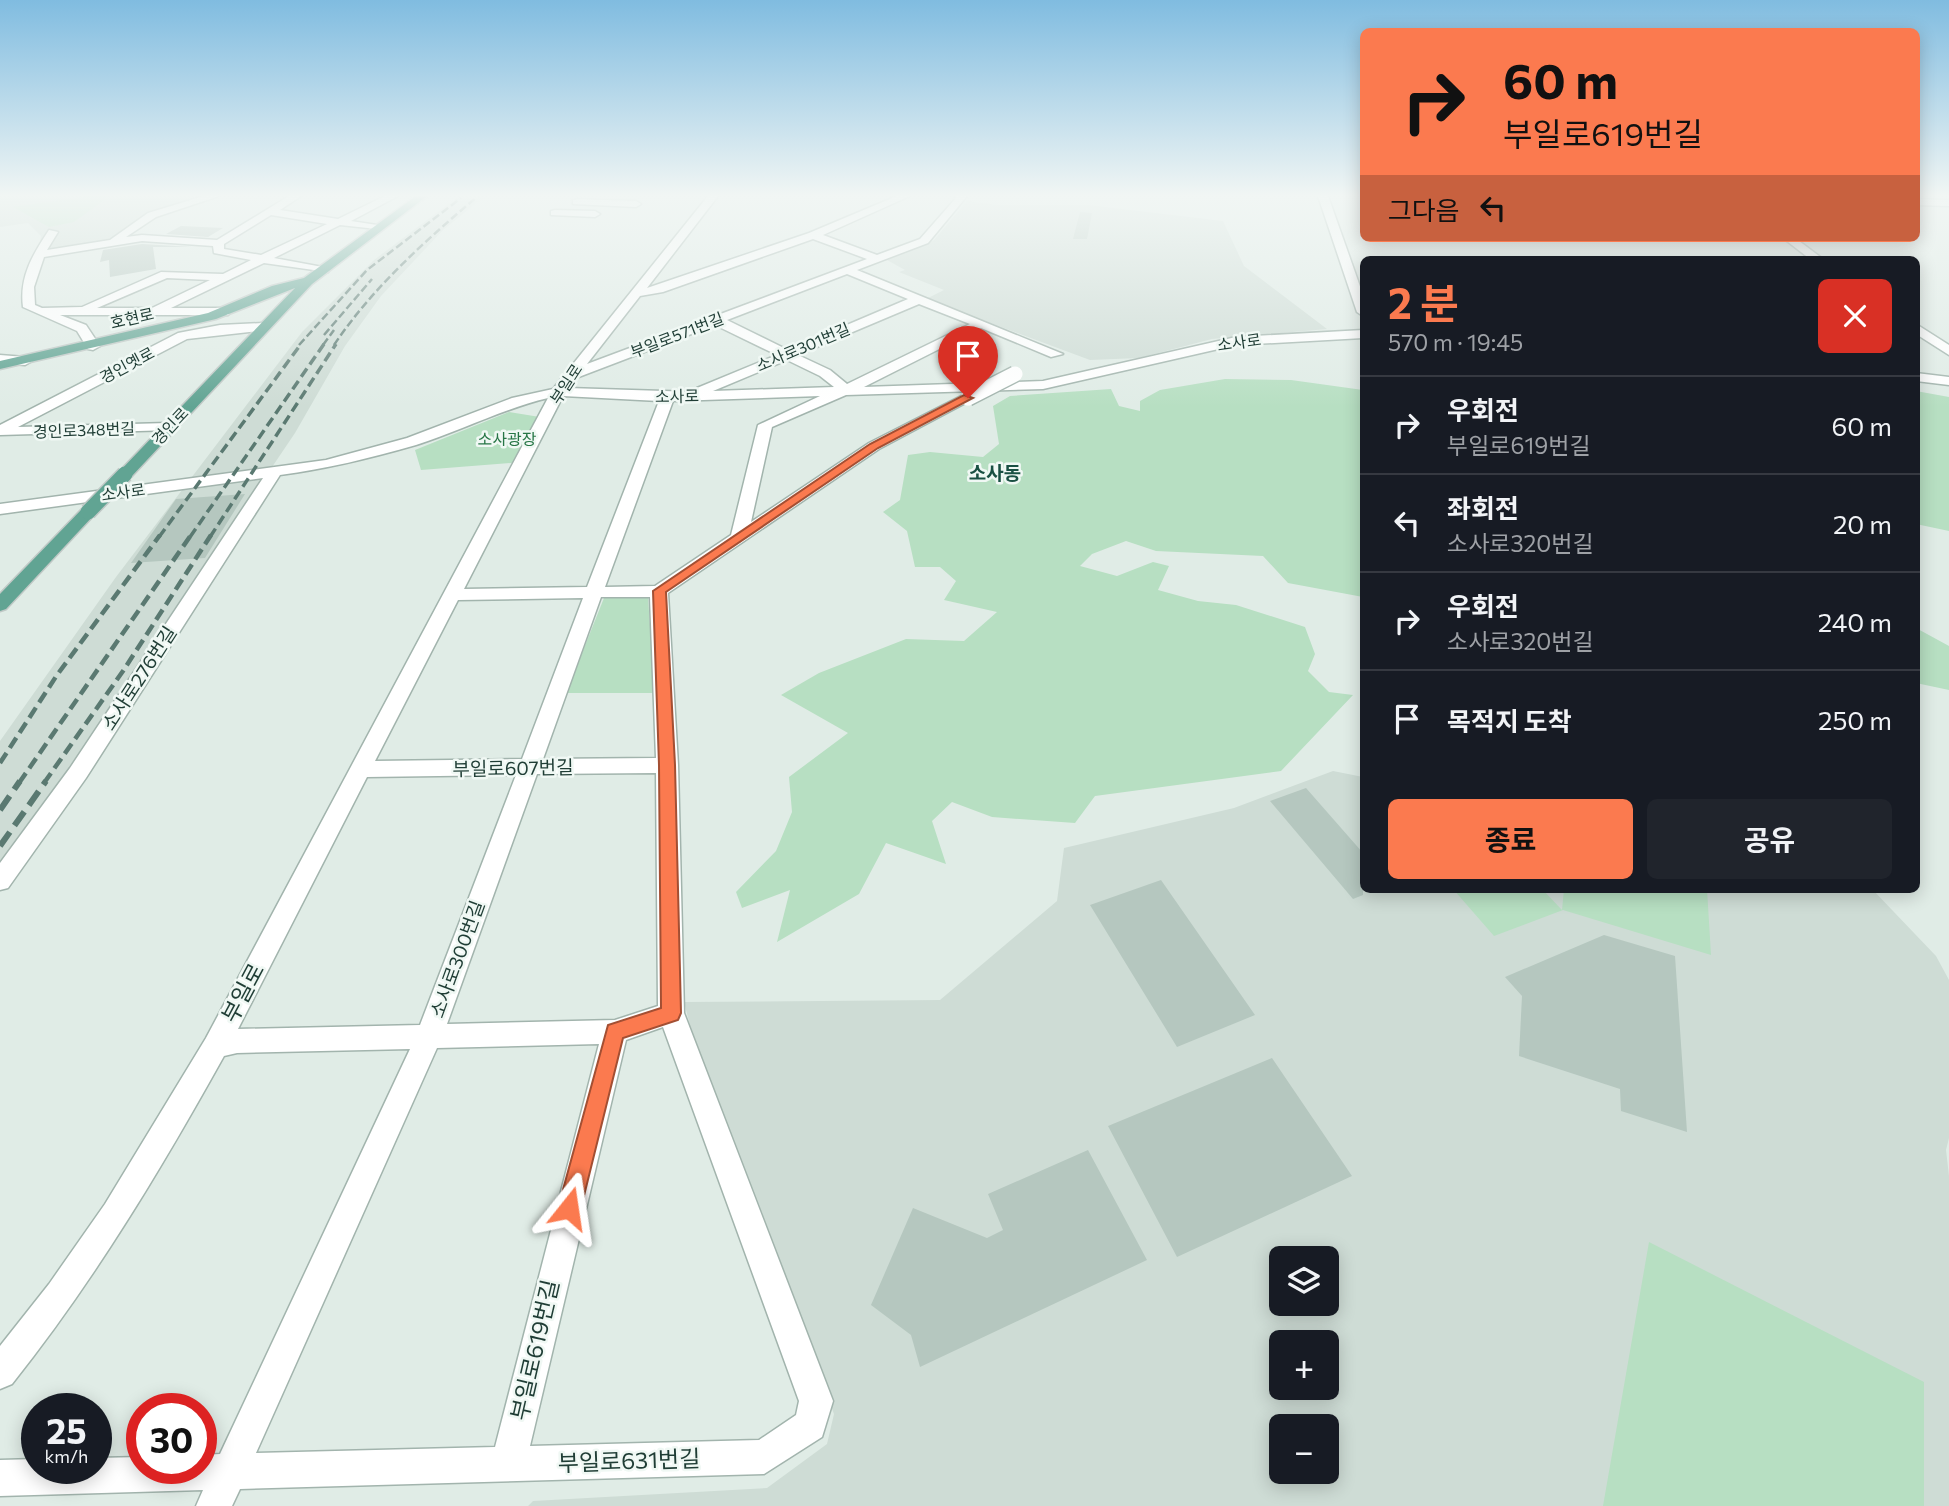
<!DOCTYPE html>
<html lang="ko">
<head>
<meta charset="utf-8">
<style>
	body { margin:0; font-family:Commissioner,"Noto Sans KR",sans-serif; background:#20242c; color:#f1f3f6; height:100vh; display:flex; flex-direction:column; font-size:26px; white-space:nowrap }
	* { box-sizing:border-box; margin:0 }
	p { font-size:23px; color:#9ea1a6 }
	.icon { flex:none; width:38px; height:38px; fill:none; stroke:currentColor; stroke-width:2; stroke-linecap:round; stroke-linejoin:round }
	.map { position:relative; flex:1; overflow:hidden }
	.sheet { position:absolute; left:1360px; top:256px; width:560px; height:637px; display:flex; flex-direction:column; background:#171b24; border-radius:10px; box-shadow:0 4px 18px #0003 }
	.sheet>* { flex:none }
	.top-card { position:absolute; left:1360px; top:28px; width:560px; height:214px; border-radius:10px; box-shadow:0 4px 18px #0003; background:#fb7a4f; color:#111; overflow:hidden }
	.tools { position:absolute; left:1269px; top:1246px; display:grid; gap:14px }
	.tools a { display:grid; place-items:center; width:70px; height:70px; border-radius:10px; background:#171b24; box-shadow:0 4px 18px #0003; font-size:35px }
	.speed { position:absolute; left:21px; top:1393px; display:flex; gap:14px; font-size:35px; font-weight:700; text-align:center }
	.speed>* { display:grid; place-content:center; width:91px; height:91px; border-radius:50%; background:#171b24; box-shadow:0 4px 18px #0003; line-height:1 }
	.speed small { font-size:18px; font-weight:400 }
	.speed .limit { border:10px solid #d22; background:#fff; color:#111 }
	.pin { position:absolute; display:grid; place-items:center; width:60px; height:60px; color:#fff; margin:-72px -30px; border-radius:50% 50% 50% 0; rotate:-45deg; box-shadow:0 0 7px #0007 }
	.pin .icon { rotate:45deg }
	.me { position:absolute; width:77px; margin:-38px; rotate:15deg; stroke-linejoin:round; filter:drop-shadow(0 0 5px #0008) }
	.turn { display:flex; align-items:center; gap:24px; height:147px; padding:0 28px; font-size:32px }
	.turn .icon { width:91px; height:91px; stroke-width:2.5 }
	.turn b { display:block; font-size:49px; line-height:60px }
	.then { display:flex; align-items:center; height:66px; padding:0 28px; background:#0003; gap:14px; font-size:26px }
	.round { display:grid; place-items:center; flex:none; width:74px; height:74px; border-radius:10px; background:#20242c }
	.headline { display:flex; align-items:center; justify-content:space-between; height:119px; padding:0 28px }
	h1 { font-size:42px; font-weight:700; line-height:52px; color:#fb7a4f }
	.cta { display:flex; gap:14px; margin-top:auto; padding:14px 28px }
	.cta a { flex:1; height:80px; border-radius:10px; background:#fb7a4f; color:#111; font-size:28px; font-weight:700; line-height:80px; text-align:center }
	.cta a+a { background:#20242c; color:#f1f3f6 }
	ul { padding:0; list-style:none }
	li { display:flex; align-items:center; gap:21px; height:98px; padding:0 28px; border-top:2px solid #363941 }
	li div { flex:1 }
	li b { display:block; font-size:26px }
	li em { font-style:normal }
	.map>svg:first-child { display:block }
</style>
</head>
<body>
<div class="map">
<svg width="1949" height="1506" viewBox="0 0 1949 1506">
	<rect width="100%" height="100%" fill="#e0ece6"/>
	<path fill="#cedcd5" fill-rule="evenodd" d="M0,196h209l-55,17 -44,29 -72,12 3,-18 -13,-13 -28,4z
		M459,196h26l-42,34 -62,66 -36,50 -50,87 -271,402 -24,30v-124l116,-164 186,-245 72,-72z
		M967,201l30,4h91l135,16 21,45 83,63 -115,10 -73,19 -49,2 -164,-61 18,-9 -45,-18 6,-2 -18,-10 47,-20z
		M1333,771l30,6v112h509l64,67 13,24v158l-3,12 3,26v330h-1421l5,-5 234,-13 60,-44 7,-30 -140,-373 -10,-39 256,-2 117,-99 7,-53 170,-40zM1281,1258h45v46h-45zM1281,1342h45v46h-45zM1281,1426h45v46h-45z"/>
	<path fill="#b7dfc2" d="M89,196h21l-36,26 -25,5 -36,-20z
		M1225,379l66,1 72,10v207l-75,-14 -25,-27 -107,-5 -30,-10 -34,13 -12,12 37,10 36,-14 16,4 -11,24 40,11 38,4 69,22 10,27 -7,17 21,21 24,3 -72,76 -186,25 -20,27 -83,-6 -40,-15 -20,19 14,43 -60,-21 -27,51 -82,48 13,-52 -48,18 -6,-16 40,-41 16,-39 -3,-35 59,-44 -67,-38 38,-22 87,-34 58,2 33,-29 -53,-12 12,-19 -16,-14h-25l-8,-36 -24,-19 17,-12 8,-45 22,-3 53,5 16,-13 -6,-38 17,-10 101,-7 8,17 21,5v-10l20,-11z
		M1916,391l33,6v134l-33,-7z
		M509,412l37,6 -22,44 -103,8 -6,-20z
		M604,598h44l7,95h-89z
		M1916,628l33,18v44l-33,-7z
		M1453,889h89l20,21 2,-21h143l4,66 -148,-45 -69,26z
		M1649,1242l275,140v124h-321z"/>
	<path fill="#b5c7bf" d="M1080,212l12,1 -5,26h-14z
		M181,226l42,2 -15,9 -42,-3z
		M142,244l50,3h-39l3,22 -46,8 -1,-17 -9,2 3,-12z
		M245,494l-40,64 -74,5 45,-64z
		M1306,788l57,65v42l-10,4 -83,-98z
		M1161,880l94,135 -78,32 -87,-142z
		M1604,935l71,21 12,176 -66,-21 -1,-22 -101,-33 3,-60 -17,-19z
		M1272,1058l80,118 -175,81 -69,-131z
		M1088,1150l59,110 -227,107 -9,-32 -40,-30 42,-97 74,30 16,-8 -15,-36z"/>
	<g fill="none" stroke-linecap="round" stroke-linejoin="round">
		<defs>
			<path id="minor" d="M204,196h15l-63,21 -30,20 16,-2 75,5 72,-44h12l-21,14 58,9 47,-23h13l-47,25 26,4v4l-37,-4 -66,33 54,10v4l-64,-9 -93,45h53l6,4 -2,3h-168l26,10 14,21 -7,4 -5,-1 -11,-18 -54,-24c-4,-30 10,-53 26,-77l9,2 -11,18 63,-10 38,-27zM271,215l56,9 -66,31 -37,-6v-5zM142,241l71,5 1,7 37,7 -28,14 -62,-2 -79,35 -40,1 -7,-3 -1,-18 10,-30zM167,278l43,2 -58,28h-55z
				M708,196h10l-71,92 162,-55 88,-37h13l-87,39 54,20 43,-16 36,-41 -2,-2h13l-39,47 -71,27 206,84 -12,3 -70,-29 -117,59 179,-6 193,-44 127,-7v8l-127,7 -193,44 -197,6 -74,32 -21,95 118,-79 94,-48 12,3 -96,51 -211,144 10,172 6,248 149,388 -11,36 -58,37 -524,15 -8,17h-36l7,-16 -203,6v-36l37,-1v9h59v-10l46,-1v11h59v-13l19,-1 190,-405 -173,4 -13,3c-64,115 -130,225 -212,328l-12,5v-43l49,-62 56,-80 101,-166 342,-640c-46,11 -88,33 -132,47 -45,13 -90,24 -136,30l-194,303 -78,110 -8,2v-27l70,-95 193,-290 -263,36v-10l326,-44 81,-22 105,-40 41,-9zM813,239l54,20 -280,105 53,-68 23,-4zM847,274l61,25 -120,51 -61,-30zM919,304l51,20 -123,60 -17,-14 -32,-15zM715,325l62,30 -80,33 -1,4 -128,-4 8,-10zM787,360l33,16 14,11 -121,4zM563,396l96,5 -72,186 -123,2zM820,396l-62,29 -27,110 -76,51 -50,1 68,-186zM601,597h49l6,161 -113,1zM583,598l-61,161 -147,2 83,-161zM656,773l2,233 -43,14 -168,4 90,-250zM516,775l-96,250 -182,4 129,-252zM663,1027l136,374 -3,14 -37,25 -229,6 96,-406zM599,1044l-104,403 -239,6 181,-405z
				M1318,196h10l35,99v21l-6,-4z
				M577,199l59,2 5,3 -5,3 -63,-3v-4z
				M1916,199l33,1v6l-33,-1z
				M555,210l40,1 5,3 -5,3 -44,-2v-4z
				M1783,238h12l28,21h-13z
				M263,323l6,4 -2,3 -80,9 -169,88 150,-4 7,4 -2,3 -173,5v-10l178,-92 42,-8z
				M1916,324l33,21v10l-33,-21z
				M0,355l25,2 7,4 -7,4 -25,-2z
				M1916,373l33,4v8l-33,-4z"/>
			<path id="major" d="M416,196h11l-115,88 -181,193 -6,2 -8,-5 178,-186 -79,31 -216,50v-8l208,-48 64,-27 32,-8z
				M88,507l8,5 -2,3 -88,94 -6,2v-17l82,-85z"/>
		</defs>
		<use href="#minor" stroke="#a2b4ad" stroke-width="3"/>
		<use href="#major" stroke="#c0c9c6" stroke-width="3"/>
		<use href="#minor" fill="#fff" fill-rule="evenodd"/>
		<use href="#major" fill="#61a493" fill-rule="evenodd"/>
		<path stroke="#5a7971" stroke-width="2.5" stroke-dasharray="8 3.5" stroke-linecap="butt" d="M324,335l48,-56
			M299,345l68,-75 94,-72
			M323,345l11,-15
			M334,345c39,-58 91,-104 144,-149"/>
		<path stroke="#5a7971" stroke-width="3.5" stroke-dasharray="10 5" stroke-linecap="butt" d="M159,537l142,-193
			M190,537l134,-193
			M210,537l126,-193"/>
		<path stroke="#5a7971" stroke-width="4.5" stroke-dasharray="12 6" stroke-linecap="butt" d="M0,763l57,-88 103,-140
			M19,783l172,-248
			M44,783l79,-112 88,-136"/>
		<path stroke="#5a7971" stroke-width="6" stroke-dasharray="17 8" stroke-linecap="butt" d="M0,810l20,-29
			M0,846l46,-65"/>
		<defs>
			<path id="minor-bridge" d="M968,398l47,-24"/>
			<path id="major-bridge" d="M88,512l37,-38"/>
		</defs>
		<use href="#minor-bridge" stroke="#a2b4ad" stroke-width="18" stroke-linecap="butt"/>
		<use href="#major-bridge" stroke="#c0c9c6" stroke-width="18" stroke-linecap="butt"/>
		<use href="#minor-bridge" stroke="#fff" stroke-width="15"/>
		<use href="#major-bridge" stroke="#61a493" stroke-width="15"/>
	</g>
	<linearGradient id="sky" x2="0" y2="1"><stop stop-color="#80bce0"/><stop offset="0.48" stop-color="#f1f6f4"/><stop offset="1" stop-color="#f1f6f4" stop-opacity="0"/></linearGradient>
	<rect width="1949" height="407" fill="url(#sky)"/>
	<path fill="#fb7a4f" stroke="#a34f33" stroke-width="2" d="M964,395l9,3 -95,50 -212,144 9,173 6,248 -3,7 -55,18 -42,170 -4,8 -8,4 -8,-4 -3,-8 50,-183 53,-17 -2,-243 -6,-174 217,-147z"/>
	<g text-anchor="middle" stroke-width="5" stroke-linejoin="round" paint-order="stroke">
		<g font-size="16" fill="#1f3d35" stroke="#f0f8f4">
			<text transform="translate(132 318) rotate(-13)" y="6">호현로</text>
			<text transform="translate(677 335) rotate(-21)" y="6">부일로571번길</text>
			<text transform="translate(1239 342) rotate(-8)" y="6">소사로</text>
			<text transform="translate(803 347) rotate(-23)" y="6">소사로301번길</text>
			<text transform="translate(127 365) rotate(-28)" y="6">경인옛로</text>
			<text transform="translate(566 384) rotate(-57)" y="6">부일로</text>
			<text transform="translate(677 396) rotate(-1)" y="6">소사로</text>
			<text transform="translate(170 426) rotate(-47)" y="6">경인로</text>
			<text transform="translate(84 430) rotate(-2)" y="6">경인로348번길</text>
			<text transform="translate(123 492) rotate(-8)" y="6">소사로</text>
		</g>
		<g font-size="16" fill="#277646" stroke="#f0f8f4">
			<text x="507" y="445">소사광장</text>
		</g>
		<g font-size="19" font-weight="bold" fill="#1a5043" stroke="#f0f8f4">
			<text x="995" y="480">소사동</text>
		</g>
		<g font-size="19" fill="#1f3d35" stroke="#f0f8f4">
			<text transform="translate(139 678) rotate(-57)" y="7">소사로276번길</text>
			<text transform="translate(513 768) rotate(-1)" y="7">부일로607번길</text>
			<text transform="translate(457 959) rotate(-70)" y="7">소사로300번길</text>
		</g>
		<g font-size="23" fill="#1f3d35" stroke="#f0f8f4">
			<text transform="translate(243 993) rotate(-62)" y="8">부일로</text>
			<text transform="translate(535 1350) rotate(-77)" y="8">부일로619번길</text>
			<text transform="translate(629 1461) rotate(-2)" y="8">부일로631번길</text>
		</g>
	</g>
</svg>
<div class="tools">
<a><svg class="icon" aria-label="layers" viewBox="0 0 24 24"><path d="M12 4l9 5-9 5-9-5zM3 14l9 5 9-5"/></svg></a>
<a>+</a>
<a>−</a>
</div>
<div class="speed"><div>25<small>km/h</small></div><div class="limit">30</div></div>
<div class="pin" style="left:968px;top:398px;background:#d93025"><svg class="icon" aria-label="arrive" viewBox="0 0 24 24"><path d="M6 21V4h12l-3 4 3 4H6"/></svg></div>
<svg class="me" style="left:569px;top:1208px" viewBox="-20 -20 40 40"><path d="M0-17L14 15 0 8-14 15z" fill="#fb7a4f" stroke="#fff" stroke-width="4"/></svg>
<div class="top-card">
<div class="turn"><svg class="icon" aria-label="right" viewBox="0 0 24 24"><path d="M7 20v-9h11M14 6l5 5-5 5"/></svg><div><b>60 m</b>부일로619번길</div></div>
<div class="then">그다음<svg class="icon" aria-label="left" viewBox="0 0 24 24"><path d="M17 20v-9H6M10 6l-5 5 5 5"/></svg></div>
</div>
<section class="sheet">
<div class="headline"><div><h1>2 분</h1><p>570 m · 19:45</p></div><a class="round" style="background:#d93025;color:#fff"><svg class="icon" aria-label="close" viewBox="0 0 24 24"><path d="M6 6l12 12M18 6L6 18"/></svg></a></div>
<ul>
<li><svg class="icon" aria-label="right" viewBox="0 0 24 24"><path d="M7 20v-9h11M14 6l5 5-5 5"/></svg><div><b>우회전</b><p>부일로619번길</p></div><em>60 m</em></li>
<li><svg class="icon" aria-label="left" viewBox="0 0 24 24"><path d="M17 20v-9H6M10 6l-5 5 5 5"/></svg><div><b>좌회전</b><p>소사로320번길</p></div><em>20 m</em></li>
<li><svg class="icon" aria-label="right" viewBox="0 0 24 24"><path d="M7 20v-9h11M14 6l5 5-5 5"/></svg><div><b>우회전</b><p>소사로320번길</p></div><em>240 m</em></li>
<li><svg class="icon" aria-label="arrive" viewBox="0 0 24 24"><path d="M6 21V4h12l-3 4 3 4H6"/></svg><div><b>목적지 도착</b></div><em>250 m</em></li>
</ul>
<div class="cta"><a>종료</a><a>공유</a></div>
</section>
</div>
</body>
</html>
